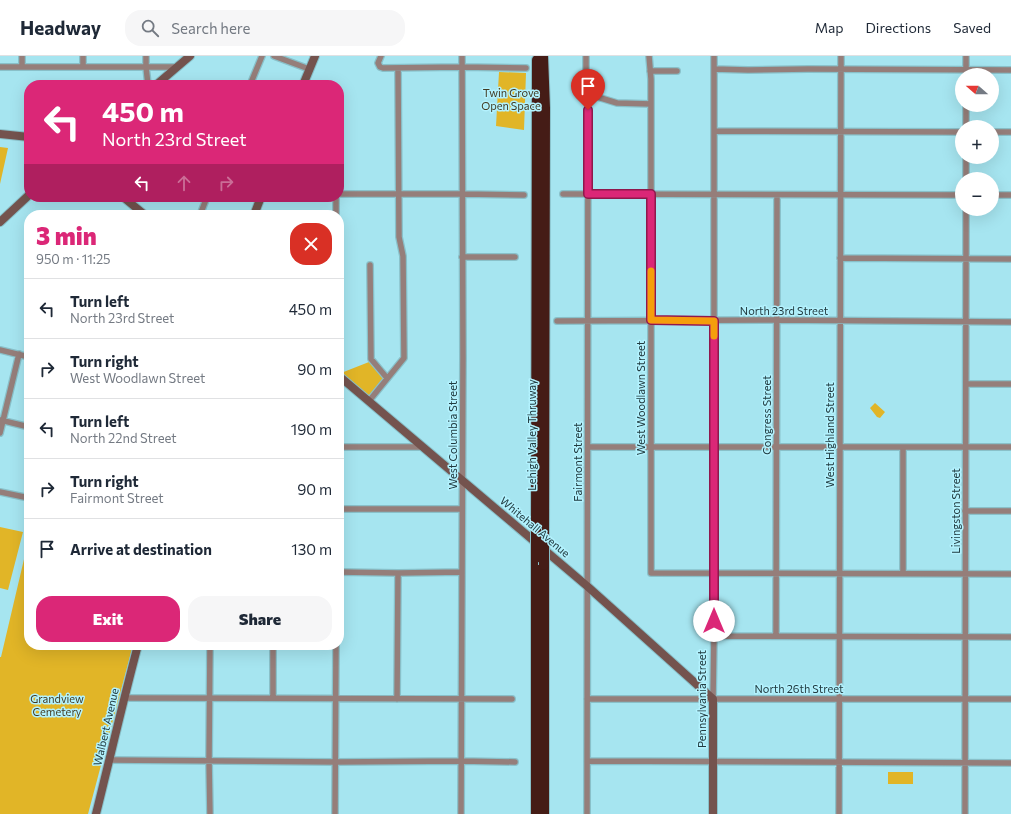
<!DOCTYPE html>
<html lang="en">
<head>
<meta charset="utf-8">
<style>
	body { margin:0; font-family:Commissioner,sans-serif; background:#f6f6f7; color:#1f2937; height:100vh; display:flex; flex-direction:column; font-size:15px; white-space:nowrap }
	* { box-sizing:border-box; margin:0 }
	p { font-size:13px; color:#747a83 }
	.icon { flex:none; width:22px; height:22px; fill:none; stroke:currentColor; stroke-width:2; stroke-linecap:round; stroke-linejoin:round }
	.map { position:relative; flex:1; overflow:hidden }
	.side { position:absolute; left:24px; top:154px; width:320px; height:440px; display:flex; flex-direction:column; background:#fff; border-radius:16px; box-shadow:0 4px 16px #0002 }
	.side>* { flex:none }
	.guide { position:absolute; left:24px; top:24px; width:320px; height:122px; border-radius:16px; box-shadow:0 4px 16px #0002; background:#db2777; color:#fff; overflow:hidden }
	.needle { width:26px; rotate:290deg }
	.controls { position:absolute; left:955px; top:12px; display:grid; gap:8px }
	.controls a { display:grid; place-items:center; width:44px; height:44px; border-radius:50%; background:#fff; box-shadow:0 4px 16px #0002; font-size:20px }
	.pin { position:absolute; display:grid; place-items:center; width:34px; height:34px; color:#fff; margin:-41px -17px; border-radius:50% 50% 50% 0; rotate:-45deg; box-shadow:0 0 4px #0007 }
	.pin .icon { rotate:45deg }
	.me { position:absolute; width:44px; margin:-22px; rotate:0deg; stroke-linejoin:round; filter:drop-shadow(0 0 3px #0008) }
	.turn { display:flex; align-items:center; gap:14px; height:84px; padding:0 12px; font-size:18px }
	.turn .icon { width:52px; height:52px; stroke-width:2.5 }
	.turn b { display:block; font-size:28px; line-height:34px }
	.lanes { display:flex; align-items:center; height:38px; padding:0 12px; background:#0003; justify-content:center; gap:20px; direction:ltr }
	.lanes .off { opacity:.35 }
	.round { display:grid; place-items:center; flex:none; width:42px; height:42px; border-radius:16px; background:#f6f6f7 }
	.head { display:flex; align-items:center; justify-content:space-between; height:68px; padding:0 12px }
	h1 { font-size:24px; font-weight:800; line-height:30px; color:#db2777 }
	.primary-button { display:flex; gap:8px; margin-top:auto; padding:8px 12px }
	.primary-button a { flex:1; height:46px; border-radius:16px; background:#db2777; color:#fff; font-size:16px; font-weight:800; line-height:46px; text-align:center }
	.primary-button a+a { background:#f6f6f7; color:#1f2937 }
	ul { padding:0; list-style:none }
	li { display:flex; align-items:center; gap:12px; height:60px; padding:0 12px; border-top:1px solid #e0e1e3 }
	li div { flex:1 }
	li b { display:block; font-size:15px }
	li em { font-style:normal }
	header { display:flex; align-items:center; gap:24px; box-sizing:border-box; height:56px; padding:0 20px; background:#fff; border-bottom:1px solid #e0e1e3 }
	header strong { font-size:19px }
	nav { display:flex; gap:22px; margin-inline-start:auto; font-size:14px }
	.search { width:280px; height:36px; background:#f6f6f7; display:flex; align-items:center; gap:10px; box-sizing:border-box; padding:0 14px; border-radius:16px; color:#747a83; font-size:15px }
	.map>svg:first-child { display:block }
</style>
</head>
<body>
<header>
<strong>Headway</strong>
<div class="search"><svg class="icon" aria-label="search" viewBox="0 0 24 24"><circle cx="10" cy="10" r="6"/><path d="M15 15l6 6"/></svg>Search here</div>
<nav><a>Map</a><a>Directions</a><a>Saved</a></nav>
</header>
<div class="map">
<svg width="1011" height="758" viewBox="0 0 1011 758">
	<rect width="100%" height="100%" fill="#a6e5f0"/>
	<path fill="#e1b527" d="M499,16l27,1 -2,57 -28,-4z
		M0,91l8,1 -8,36z
		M369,306l15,15 -15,19 -28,-23z
		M875,347l10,9 -5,6 -3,-1 -7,-9z
		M0,471l23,5 -15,58 -8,-2z
		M29,482v107h104l-45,169h-88v-157h1z
		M888,716h25v12h-25z"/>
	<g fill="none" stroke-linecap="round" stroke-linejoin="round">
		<defs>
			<path id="street" d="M22,0v11
				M146,0v11l2,18
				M274,0l35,13
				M381,0l-3,7 2,4 3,1 78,-1 65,1
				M586,0v34l1,3 4,2 26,8 34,1
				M649,0l2,23v494c120,0 240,1 360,1
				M0,11h177
				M83,11v-11
				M714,13l34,1 60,-1 203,1
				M650,15h27
				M966,19v-19
				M250,29l12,-29
				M966,71v-22
				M714,75l248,1
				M992,76h19
				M966,101v22
				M339,138h123l62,1
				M563,138l399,1
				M992,139h19
				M200,159l7,-18
				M336,159v-18
				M462,201h53
				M840,202l171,1
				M370,209l1,94 16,19
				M557,265l220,-1 234,2
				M0,294l29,7
				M966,328h45
				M369,345l35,-43 -1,-102 -4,-19 -1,-169
				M0,364l29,7
				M0,377l19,-79
				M339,391h84
				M588,391h423
				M0,436l29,6
				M339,453h123
				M965,455h46
				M339,516l59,1 64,-1
				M903,517v-126
				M714,580l297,1
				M776,580l1,-441
				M273,589v53
				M124,642l388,1
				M397,643l1,-126
				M587,643h424
				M713,643l1,-63v-580
				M110,704l225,2 126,-1 54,1
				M587,705l424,2
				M210,758l-1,-53 1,-116
				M335,758l1,-169
				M461,758l2,-457 -1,-301
				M587,758c0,-235 0,-470 1,-704
				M839,758l2,-758
				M965,758l1,-555v-50"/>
			<path id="secondary" d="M156,29l34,-29
				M303,29l12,-29
				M0,78l29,3
				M123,141l22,18
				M254,159l7,-18
				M0,166l29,-27
				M339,320l248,210 126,113v115
				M96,758c14,-56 27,-113 42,-169"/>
			<path id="highway" d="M543,0l2,52 -1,427
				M536,472l1,-468
				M536,758v-256
				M544,758v-249"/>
		</defs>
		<use href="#street" stroke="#89c0c9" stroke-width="8"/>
		<use href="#secondary" stroke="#89c0c9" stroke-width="10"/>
		<use href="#highway" stroke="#89c0c9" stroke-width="12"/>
		<use href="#street" stroke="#957e7a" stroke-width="5.5"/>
		<use href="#secondary" stroke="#74534e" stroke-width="8"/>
		<use href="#highway" stroke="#451c16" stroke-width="10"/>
		<defs>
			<path id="highway-bridge" d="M536,502v-30
				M544,509v-30"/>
		</defs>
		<use href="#highway-bridge" stroke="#89c0c9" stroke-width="12" stroke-linecap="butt"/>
		<use href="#highway-bridge" stroke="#451c16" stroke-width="10"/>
	</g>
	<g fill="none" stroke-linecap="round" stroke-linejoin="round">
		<defs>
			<path id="route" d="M588,54v84h63v126l63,1v300"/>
		</defs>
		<use href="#route" stroke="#8e194d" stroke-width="10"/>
		<use href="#route" stroke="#db2777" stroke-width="7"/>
		<path stroke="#f59e0b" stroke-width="7" d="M651,215v49l63,1v15"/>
	</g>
	<g text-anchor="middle" stroke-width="3" stroke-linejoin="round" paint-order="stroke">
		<g font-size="11" fill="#423a22" stroke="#b3f2fe">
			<text x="511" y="41">Twin Grove<tspan x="511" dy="13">Open Space</tspan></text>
			<text x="57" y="647">Grandview<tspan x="57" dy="13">Cemetery</tspan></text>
		</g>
		<g font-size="11" fill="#213b40" stroke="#b3f2fe">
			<text x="784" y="259">North 23rd Street</text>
			<text transform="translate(641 342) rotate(-90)" y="4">West Woodlawn Street</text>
			<text transform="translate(767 359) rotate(-90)" y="4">Congress Street</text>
			<text transform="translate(453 379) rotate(-90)" y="4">West Columbia Street</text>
			<text transform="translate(532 379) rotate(-90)" y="4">Lehigh Valley Thruway</text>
			<text transform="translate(830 379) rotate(-90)" y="4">West Highland Street</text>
			<text transform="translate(578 406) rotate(-90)" y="4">Fairmont Street</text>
			<text transform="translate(956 455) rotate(-90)" y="4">Livingston Street</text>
			<text transform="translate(535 471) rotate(40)" y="4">Whitehall Avenue</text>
			<text x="799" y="637">North 26th Street</text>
			<text transform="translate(702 643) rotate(-90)" y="4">Pennsylvania Street</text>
			<text transform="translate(106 671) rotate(-77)" y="4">Walbert Avenue</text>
		</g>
	</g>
</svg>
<div class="controls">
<a><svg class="needle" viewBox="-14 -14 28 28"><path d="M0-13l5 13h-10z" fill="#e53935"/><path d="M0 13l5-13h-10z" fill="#747a83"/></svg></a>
<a>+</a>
<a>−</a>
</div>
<div class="pin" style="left:588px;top:54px;background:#d93025"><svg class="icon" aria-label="arrive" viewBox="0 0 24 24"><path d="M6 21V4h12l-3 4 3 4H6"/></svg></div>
<svg class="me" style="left:714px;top:565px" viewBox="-20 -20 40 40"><circle r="19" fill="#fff"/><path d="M0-13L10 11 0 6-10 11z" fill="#db2777"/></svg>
<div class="guide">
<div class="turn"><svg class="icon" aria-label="left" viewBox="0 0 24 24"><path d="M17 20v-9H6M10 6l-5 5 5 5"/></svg><div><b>450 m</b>North 23rd Street</div></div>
<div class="lanes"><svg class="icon" aria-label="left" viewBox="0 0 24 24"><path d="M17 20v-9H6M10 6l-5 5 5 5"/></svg><svg class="icon off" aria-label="ahead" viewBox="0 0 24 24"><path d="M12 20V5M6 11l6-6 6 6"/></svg><svg class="icon off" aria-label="right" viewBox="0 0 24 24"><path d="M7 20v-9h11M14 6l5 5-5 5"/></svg></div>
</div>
<section class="side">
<div class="head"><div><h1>3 min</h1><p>950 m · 11:25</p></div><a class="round" style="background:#d93025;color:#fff"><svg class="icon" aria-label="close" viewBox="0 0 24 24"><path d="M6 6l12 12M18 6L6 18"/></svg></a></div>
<ul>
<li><svg class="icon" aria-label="left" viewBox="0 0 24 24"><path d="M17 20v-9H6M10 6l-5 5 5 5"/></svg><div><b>Turn left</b><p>North 23rd Street</p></div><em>450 m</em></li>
<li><svg class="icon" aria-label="right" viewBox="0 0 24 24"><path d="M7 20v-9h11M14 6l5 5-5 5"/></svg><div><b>Turn right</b><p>West Woodlawn Street</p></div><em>90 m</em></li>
<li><svg class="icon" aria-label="left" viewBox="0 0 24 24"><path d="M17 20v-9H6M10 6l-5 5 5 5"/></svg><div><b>Turn left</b><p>North 22nd Street</p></div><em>190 m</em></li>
<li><svg class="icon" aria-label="right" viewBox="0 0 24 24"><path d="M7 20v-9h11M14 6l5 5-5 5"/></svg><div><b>Turn right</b><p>Fairmont Street</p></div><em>90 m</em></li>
<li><svg class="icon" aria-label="arrive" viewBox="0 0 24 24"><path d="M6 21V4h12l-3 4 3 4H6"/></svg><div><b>Arrive at destination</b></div><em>130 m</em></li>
</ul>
<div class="primary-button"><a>Exit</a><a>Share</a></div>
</section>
</div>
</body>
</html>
